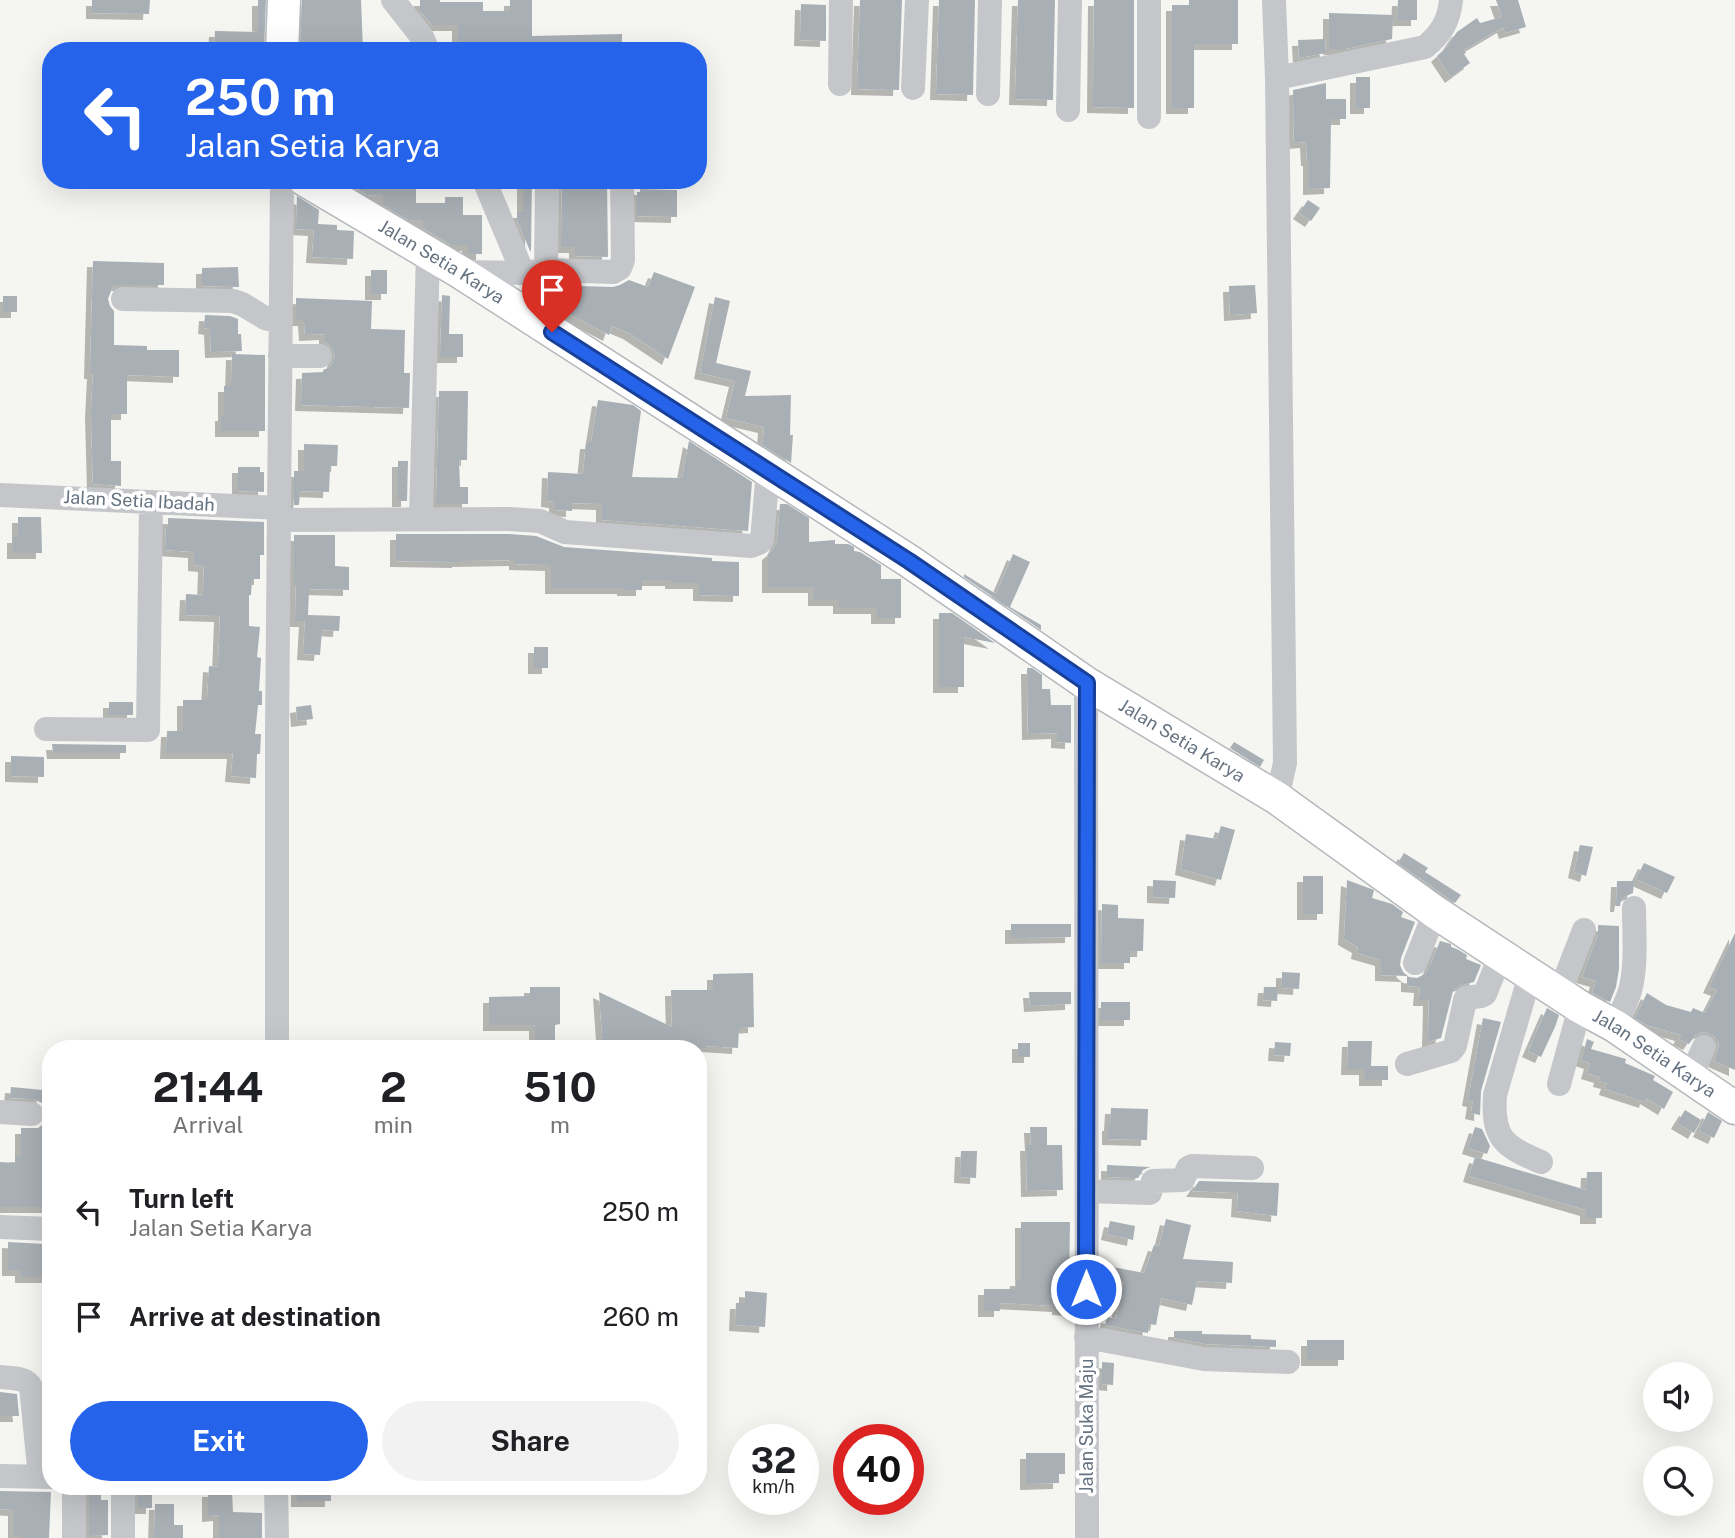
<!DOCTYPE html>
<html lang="en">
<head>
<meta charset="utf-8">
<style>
	body { margin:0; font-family:"Public Sans",sans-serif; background:#f2f2f2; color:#202124; height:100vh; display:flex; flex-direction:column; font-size:26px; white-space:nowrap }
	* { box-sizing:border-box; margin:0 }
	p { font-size:23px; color:#757577 }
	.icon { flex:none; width:38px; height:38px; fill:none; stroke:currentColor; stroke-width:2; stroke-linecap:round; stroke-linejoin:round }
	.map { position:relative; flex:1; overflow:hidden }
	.panel { position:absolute; left:42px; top:1040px; width:665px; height:455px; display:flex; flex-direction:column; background:#fff; border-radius:28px; box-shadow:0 7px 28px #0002 }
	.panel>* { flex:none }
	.hud { position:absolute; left:42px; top:42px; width:665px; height:147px; border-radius:28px; box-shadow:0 7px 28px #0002; background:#2563eb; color:#fff; overflow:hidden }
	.tools { position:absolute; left:1643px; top:1362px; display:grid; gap:14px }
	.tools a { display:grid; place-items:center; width:70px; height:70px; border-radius:50%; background:#fff; box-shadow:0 7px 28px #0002; font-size:35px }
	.speed { position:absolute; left:728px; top:1424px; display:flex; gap:14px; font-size:35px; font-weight:700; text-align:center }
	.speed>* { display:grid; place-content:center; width:91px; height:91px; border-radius:50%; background:#fff; box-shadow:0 7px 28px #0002; line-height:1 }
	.speed small { font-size:18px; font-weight:400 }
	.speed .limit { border:10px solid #d22; background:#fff; color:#111 }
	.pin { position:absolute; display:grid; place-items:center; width:60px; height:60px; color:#fff; margin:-72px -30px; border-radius:50% 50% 50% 0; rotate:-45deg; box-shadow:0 0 7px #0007 }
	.pin .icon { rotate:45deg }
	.me { position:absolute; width:77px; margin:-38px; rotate:0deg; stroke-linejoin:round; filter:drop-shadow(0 0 5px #0008) }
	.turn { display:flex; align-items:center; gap:24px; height:147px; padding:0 28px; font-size:32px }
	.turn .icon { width:91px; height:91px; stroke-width:2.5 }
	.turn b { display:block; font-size:49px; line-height:60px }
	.eta { display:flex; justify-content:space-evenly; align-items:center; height:119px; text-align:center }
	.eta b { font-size:42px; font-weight:700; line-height:49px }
	.primary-button { display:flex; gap:14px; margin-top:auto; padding:14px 28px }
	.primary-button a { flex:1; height:80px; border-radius:42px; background:#2563eb; color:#fff; font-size:28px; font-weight:700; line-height:80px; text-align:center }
	.primary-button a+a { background:#f2f2f2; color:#202124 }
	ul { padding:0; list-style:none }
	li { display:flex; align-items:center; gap:21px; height:105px; padding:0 28px }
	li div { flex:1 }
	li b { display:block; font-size:26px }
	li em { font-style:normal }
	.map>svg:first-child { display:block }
</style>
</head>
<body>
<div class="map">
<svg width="1735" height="1538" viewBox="0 0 1735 1538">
	<defs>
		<filter id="shadow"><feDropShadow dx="-6" dy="6" stdDeviation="0" flood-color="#0004"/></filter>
	</defs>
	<rect width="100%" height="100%" fill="#f5f5f2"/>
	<path fill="#a8afb5" filter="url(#shadow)" d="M92,0h58l-1,14 -57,-1z
		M258,0h8l-2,51h-50l1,-20 43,1z
		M302,0h59l2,51h-63z
		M420,0h20v2h43v9h27v-11h22v36l90,-2v17h-164v-26h-26l-12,-14z
		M860,0h42l-3,90 -42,-1z
		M939,0h36l-2,95 -37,-1z
		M1018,0h37l-2,100 -38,-1z
		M1094,0h40v108l-41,-1z
		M1189,0h49v44h-44v64h-22v-103h17z
		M1398,0h19v20h-20z
		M1496,0h22l8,27 -21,6 -2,-6 -39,23 2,3 -2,1 6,9 -19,14 -14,-21 10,-9 10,-15 20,-14 3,5 22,-6z
		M801,4l25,1v36l-26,-1z
		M1329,13l64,2 -1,24 -47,10h-16z
		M1325,39l1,14 -27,5 -1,-18z
		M1356,77h14v31h-14z
		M1326,83v16h20v20h-15l-1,69 -21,1v-29h-2l-1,-18 -12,1 -1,-53z
		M349,180h67v23h29v-6h18v18h19v39h-14v-9h-17l-28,-17v-8h-15l-25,-15v-9l-16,-1 -19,-11z
		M523,180h9l-1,71h-1l-13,-31v-8h6z
		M562,180h45l1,77 -33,-1v-9h-14z
		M640,189l37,1v27l-40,-1v-24h3z
		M297,196l22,14 -1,14 19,1v5l17,1 -1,28 -41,-2 2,-27 -18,-1z
		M1308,200l12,8 -9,13 -12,-8z
		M93,261l71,2v22h-50l-3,6 -3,8 2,7 4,5v34l33,1v4h32v27l-52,-2v39h-16v47h10v25l-28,-2 -2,-72 2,-39h-3z
		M238,267l1,20 -37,-1v-18z
		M371,270h16v24h-16z
		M654,272l41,15 -27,72 -39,-26 -17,-7 -3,9 -32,-17 -26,-11 -1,1 -17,-11 5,-7 3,3 3,-8h3l66,2 7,-2 9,-5 19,7z
		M1255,285l2,28 -27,2 -1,-29z
		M442,295l8,1 -1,38h14v23h-23z
		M3,296h14v16h-14z
		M715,297l15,4 -14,62 35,8 -6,25 46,-1 -1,40h3l-2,28 -30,-19 2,-3 1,-14 -38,-9 9,-37 -35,-8z
		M296,298l76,3 -1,28 34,1 -1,43h6l-1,35 -108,-3 1,-32 21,-1v-2l5,-2 4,-4 3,-9 -3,-7 -7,-6v-8l-20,1 -1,-15h-8z
		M205,315l25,1 8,3v15h3l1,17 -31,1 -1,-23 -6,-1z
		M232,354l33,1v76h-44v-16h3v-29h7z
		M439,391h29l-1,69h-8l1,27h8v17h-32z
		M598,400l35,5 8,6 -9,66 50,1 7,-37 63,41 -4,49 -146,-11v-16l-30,-1v8l-17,-1v-8l-8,-1 1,-29 35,2 3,-31h5z
		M304,444l34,1 -1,21h-7l-1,26 -29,-1 -1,14h-5v-34h10z
		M398,461h10l-1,40h-9z
		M238,467h22v5h4v20l-26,-1z
		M780,504h7l22,14v24l26,-2v4h13l6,3v4l6,1 21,13v14h20v39h-24v-10h-38v-8h-25v-13h-46v-33l5,-4 4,-9z
		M18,517h23l1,36h-29v-16h5z
		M168,518l96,4v33h-4v24h-8l-1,16h-2v31l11,1 -3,30 4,1 -2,33h3v14h-4l-3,29h6l-1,20h-3l-1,24 -25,-2 2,-23h-67l1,-22h16v-31h24l2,-34 9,1 2,-51 -35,-1 1,-21 17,1 1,-29 -10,-1v-13l-29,-2 1,-23h2z
		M396,534h113l27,2 28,11 148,11v3l27,1v34l-40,-1v-12h-28v-3h-29v10h-19v-2h-72v-23l-36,-1v-4l-57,1v1l-62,-1z
		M294,535h41v31l14,1v23l-40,-1 -1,26 32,1 -1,15 -17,-1 -2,25 -17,-1 2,-33h-10l1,-36h-2z
		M1013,554l17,8 -20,45 31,18v5l-77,-53v-3l32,20z
		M939,613h13l43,30 -31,-6v50h-25z
		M534,647h14v21h-14z
		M1027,668h5l10,7v14h8l1,16h20v38l-14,-1v-9l-29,1z
		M109,702h24v13h-24z
		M311,705l2,14 -16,2 -1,-14z
		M1234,742l30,18 -4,7 -30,-19z
		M52,744l74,1v8h-73z
		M11,756l33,1v20l-33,-1z
		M1221,826l14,4 -14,50 -40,-11 5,-35 31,5z
		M1580,845l13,2 -7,29 -12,-4z
		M1404,853l24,15 -3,4 36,23 -6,8 -57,-40z
		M1644,863l31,14 -8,16 -31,-14z
		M1303,876h20v38h-20z
		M1153,880l23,1 -1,17 -22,-1z
		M1347,880l27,10 -2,8 20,6 11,8 -2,5 14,5 -14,36 -1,7 3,7 6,5 8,1 8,-4 4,-6 11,-27 11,3v3l6,2 10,6 -1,4 15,6 -7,17 -16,4 -5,5 -12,47 -13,4 1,-42h-10l1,-13 -13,-1v-10l-26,-1v-15l-24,-7 1,-6 -14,-8z
		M1617,881h17l-1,12 -7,3 -5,4 -1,6h-4z
		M1102,904l16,1v13l26,1 -1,32h-13v12h-29z
		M1011,924h60v13l-60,1z
		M1598,925l21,1v43l-3,18 -6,15 -18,-9 4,-12 -14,-4 16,-42z
		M1735,933v137l-21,-9 3,-8 2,-8 -2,-6 -6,-5 -8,-2 -7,2 -7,10 -10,-5 2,-4 -34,-10 -12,-7 12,-25 19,12 25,7 2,-4 12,5 12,-23 -8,-3z
		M1282,972l18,1 -1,16 -17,-1z
		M753,973l1,54 -15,1 -1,20 -32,-2v2h-103l-4,-56 73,35 -1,-37h42v-16z
		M530,987h30v37l-5,1v23h-20v-23h-46v-28l41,-1z
		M1264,987h14l-1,14 -14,-1z
		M1029,992h42v12l-41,2z
		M1101,1002h29v18h-29z
		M1547,1008l12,7 -4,12 -14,30 -13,-6z
		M1483,1018l18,4 -20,69 -1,24 -9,-2 2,-12 -5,-1z
		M1587,1039l7,3 -3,7 35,10 -1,4 30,13 -2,4 20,12 -9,17 -18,-11 -1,4 -40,-13 2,-6 -8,-2 1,-4 -13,-4 3,-10 -9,-3z
		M1348,1041h24l-1,25h17v14h-23v-11h-18z
		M1275,1042l16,1 -1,13 -16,-1z
		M1018,1043h12v14h-12z
		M11,1087l32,3 -1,13 -9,-4 -23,-1z
		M1111,1108l37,1 -1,31 -39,-1v-14h2z
		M1685,1110l16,10 -7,13 -17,-10z
		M1708,1112l14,9 -8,17 -15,-7z
		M43,1124v49h8v34h-51v-45l15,1v-7h6v-28h17z
		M1030,1127h17v18h15l1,45 -36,1 -1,-46h5z
		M1475,1127l7,2 8,17 -3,8 -19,-6z
		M961,1151h16l-1,27 -16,-1z
		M1475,1157l111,33 1,-18h15v46h-16v-8l-117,-34z
		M1107,1165l43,2 -7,3 -5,8 -31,-1z
		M1199,1181l80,2 -2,33 -40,-5 1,-18 -46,-2z
		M1166,1219l25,6 -8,34 50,3 -1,21 -35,-2 -5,24 -31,-7 -5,27 -7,-1 -1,9 -43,-8 2,-8 9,2 8,-37 -22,-5v-12l42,8 10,-28 5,1z
		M1110,1221l25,5 -2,14 -26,-6z
		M1021,1222h49l-1,61h3l-1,27 -13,-1v-3l-58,-3v8h-16v-22h31l1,-9h5z
		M8,1242l37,2v9h6v24h-30v-7h-13z
		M745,1291l22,2 -2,34 -30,-2 1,-22h9z
		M1174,1331h28v3l49,1v4l25,1v7l-70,-3 -32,-6z
		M1307,1340h37v20h-37z
		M1102,1362l12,1 -1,22 -11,-1z
		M0,1392l17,2 2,22h-19z
		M1026,1453h39v21h-6v9l-33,1z
		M89,1486h12v14h7v35l-19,1z
		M138,1486h14v22h-14z
		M297,1486h34v15h-34z
		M0,1491l51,1 -2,46h-27v-2h-8v-26l-14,-1z
		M208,1491h24l1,21 29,1v25h-43v-23l-11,1z
		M155,1504h19v21h9v13h-29z"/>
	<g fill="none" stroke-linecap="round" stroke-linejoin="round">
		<defs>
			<g id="major">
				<path d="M282,51l2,-51"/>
				<path id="s1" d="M305,180l155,92 449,289 177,122 191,115 158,114 145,95 35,19 120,82"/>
			</g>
		</defs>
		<use href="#major" stroke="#b4b8bb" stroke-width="35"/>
		<path stroke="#c4c6ca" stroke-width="24" d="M393,0l29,37 6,14
			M1149,0v117
			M1274,0l3,78 8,685 -8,35
			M1277,78l148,-31c16,-13 24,-26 26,-47
			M840,84l1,-84
			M913,88l4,-88
			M988,94l2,-94
			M1068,110l2,-110
			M484,180l39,93
			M546,270l1,-90
			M460,272l63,1 23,-3 67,2 7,-4 3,-8 -1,-80
			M123,299l110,2 9,3 23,14 16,4
			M280,356h40
			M0,495l279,13
			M421,519l7,-267
			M279,520l230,-1 31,2 25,11 186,14 8,-3 3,-3 6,-70
			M1086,683l1,855
			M46,729l102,1 3,-228
			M1415,963l20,-51
			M1530,975l-35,120c-3,44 9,51 46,67
			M1560,992l24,-62
			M1615,1026c5,-11 11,-23 15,-35 7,-26 4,-57 4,-83
			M277,1048v-315l5,-553
			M1407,1064l44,-13 4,-5 10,-46 1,-2 15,-2 4,-2 16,-40
			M1690,1077l14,-30
			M1559,1084l21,-77
			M0,1112l32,2
			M1087,1191l63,2 3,-12 30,-1 5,-12 4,-2 60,2
			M0,1227l51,2
			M1086,1337l118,22 84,3
			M0,1377c10,1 26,0 31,10l9,90
			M0,1476l51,1
			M74,1486v52
			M123,1486v52
			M276,1486l1,52"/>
		<use href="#major" stroke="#fff" stroke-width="32"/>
	</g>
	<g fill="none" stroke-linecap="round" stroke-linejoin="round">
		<defs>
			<path id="route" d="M552,332l357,229 178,122 -1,606"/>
		</defs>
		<use href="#route" stroke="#184099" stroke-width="18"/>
		<use href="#route" stroke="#2563eb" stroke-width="12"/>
	</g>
	<g text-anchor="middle" stroke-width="7" stroke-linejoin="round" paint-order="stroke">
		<g font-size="18" fill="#667381" stroke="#fff">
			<text dy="6" stroke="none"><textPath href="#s1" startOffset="159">Jalan Setia Karya</textPath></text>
			<text transform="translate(139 501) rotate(3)" y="6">Jalan Setia Ibadah</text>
			<text dy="6" stroke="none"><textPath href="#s1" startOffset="1041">Jalan Setia Karya</textPath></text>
			<text dy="6" stroke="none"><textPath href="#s1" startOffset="1608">Jalan Setia Karya</textPath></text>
			<text transform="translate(1087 1426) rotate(-90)" y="6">Jalan Suka Maju</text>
		</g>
	</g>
</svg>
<div class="tools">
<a><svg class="icon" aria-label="sound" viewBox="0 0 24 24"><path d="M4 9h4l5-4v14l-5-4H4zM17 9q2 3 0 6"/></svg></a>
<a><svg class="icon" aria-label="search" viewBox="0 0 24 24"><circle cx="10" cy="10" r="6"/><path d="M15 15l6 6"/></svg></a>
</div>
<div class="speed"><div>32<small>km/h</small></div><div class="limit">40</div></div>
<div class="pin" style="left:552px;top:332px;background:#d93025"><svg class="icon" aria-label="arrive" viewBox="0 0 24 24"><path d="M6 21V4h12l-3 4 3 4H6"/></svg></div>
<svg class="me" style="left:1086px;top:1289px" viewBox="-20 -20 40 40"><circle r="17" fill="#2563eb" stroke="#fff" stroke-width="3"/><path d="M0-11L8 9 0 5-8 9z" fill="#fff"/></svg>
<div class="hud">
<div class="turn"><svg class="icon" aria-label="left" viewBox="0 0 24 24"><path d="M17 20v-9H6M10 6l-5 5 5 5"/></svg><div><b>250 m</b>Jalan Setia Karya</div></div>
</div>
<section class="panel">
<div class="eta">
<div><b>21:44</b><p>Arrival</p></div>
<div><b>2</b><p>min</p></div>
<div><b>510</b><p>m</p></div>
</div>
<ul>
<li><svg class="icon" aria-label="left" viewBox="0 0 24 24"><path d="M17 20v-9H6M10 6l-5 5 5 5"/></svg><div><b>Turn left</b><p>Jalan Setia Karya</p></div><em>250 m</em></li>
<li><svg class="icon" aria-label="arrive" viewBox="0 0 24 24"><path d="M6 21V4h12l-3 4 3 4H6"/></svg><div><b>Arrive at destination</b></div><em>260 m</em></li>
</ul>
<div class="primary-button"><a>Exit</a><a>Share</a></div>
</section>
</div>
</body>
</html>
